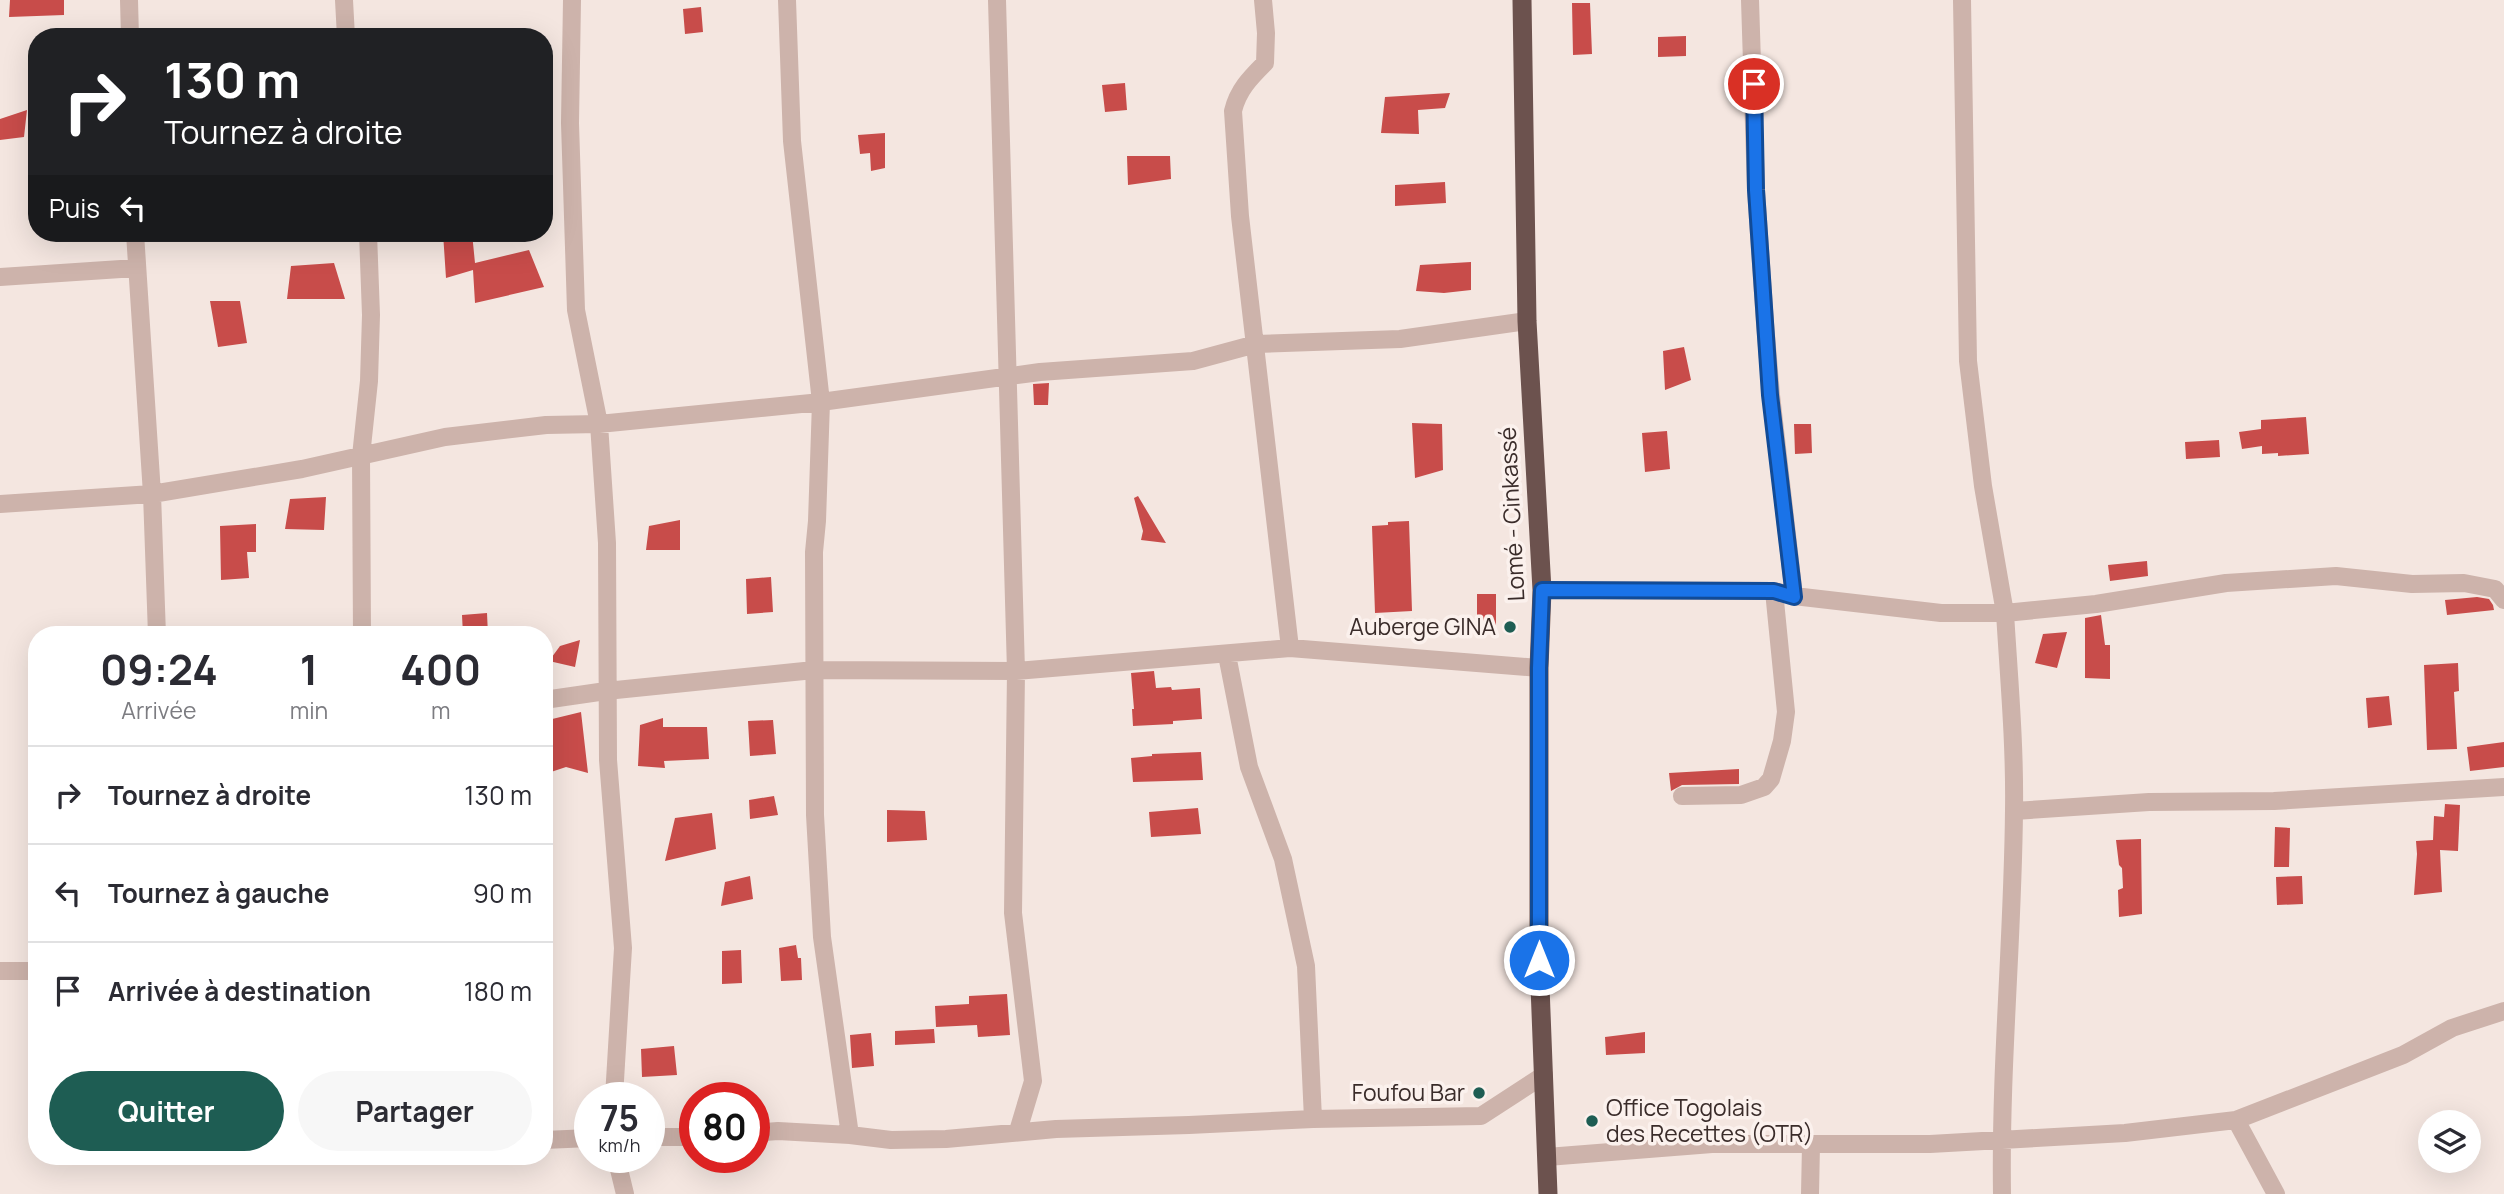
<!DOCTYPE html>
<html lang="fr">
<head>
<meta charset="utf-8">
<style>
	body { margin:0; font-family:Manrope,sans-serif; background:#f7f7f7; color:#2b2b33; height:100vh; display:flex; flex-direction:column; font-size:26px; white-space:nowrap }
	* { box-sizing:border-box; margin:0 }
	p { font-size:23px; color:#7c7c81 }
	.icon { flex:none; width:38px; height:38px; fill:none; stroke:currentColor; stroke-width:2; stroke-linecap:round; stroke-linejoin:round }
	.map { position:relative; flex:1; overflow:hidden }
	.panel { position:absolute; left:28px; top:626px; width:525px; height:539px; display:flex; flex-direction:column; background:#fff; border-radius:28px; box-shadow:0 7px 28px #0002 }
	.panel>* { flex:none }
	.hud { position:absolute; left:28px; top:28px; width:525px; height:214px; border-radius:28px; box-shadow:0 7px 28px #0002; background:#202124; color:#fff; overflow:hidden }
	.tools { position:absolute; left:2418px; top:1110px; display:grid; gap:14px }
	.tools a { display:grid; place-items:center; width:63px; height:63px; border-radius:50%; background:#fff; box-shadow:0 7px 28px #0002; font-size:35px }
	.speed { position:absolute; left:574px; top:1082px; display:flex; gap:14px; font-size:35px; font-weight:700; text-align:center }
	.speed>* { display:grid; place-content:center; width:91px; height:91px; border-radius:50%; background:#fff; box-shadow:0 7px 28px #0002; line-height:1 }
	.speed small { font-size:18px; font-weight:400 }
	.speed .limit { border:10px solid #d22; background:#fff; color:#111 }
	.pin { position:absolute; display:grid; place-items:center; width:60px; height:60px; color:#fff; margin:-30px; border:4px solid #fff; border-radius:50%; box-shadow:0 2px 7px #0007 }
	.me { position:absolute; width:77px; margin:-38px; rotate:0deg; stroke-linejoin:round; filter:drop-shadow(0 0 5px #0008) }
	.turn { display:flex; align-items:center; gap:24px; height:147px; padding:0 21px; font-size:32px }
	.turn .icon { width:91px; height:91px; stroke-width:2.5 }
	.turn b { display:block; font-size:49px; line-height:60px }
	.then { display:flex; align-items:center; height:66px; padding:0 21px; background:#0003; gap:14px; font-size:26px }
	.eta { display:flex; justify-content:space-evenly; align-items:center; height:119px; text-align:center }
	.eta b { font-size:42px; font-weight:700; line-height:49px }
	.button { display:flex; gap:14px; margin-top:auto; padding:14px 21px }
	.button a { flex:1; height:80px; border-radius:42px; background:#1e5d53; color:#fff; font-size:28px; font-weight:700; line-height:80px; text-align:center }
	.button a+a { background:#f7f7f7; color:#2b2b33 }
	ul { padding:0; list-style:none }
	li { display:flex; align-items:center; gap:21px; height:98px; padding:0 21px; border-top:2px solid #e1e1e2 }
	li div { flex:1 }
	li b { display:block; font-size:26px }
	li em { font-style:normal }
	.map>svg:first-child { display:block }
</style>
</head>
<body>
<div class="map">
<svg width="2504" height="1194" viewBox="0 0 2504 1194">
	<rect width="100%" height="100%" fill="#f4e6e0"/>
	<path fill="#c84c4a" d="M10,0h54v15l-55,2z
		M1572,3h18l2,51 -19,1z
		M701,7l2,25 -18,2 -2,-25z
		M1686,36v20l-28,1v-20z
		M1125,83l2,27 -22,2 -3,-27z
		M1450,93l-5,15 -27,2 1,24 -38,-1 4,-36z
		M27,110l-3,27 -24,3v-21z
		M885,133v35l-14,3 -1,-18 -10,1 -2,-19z
		M1127,156h43l1,23 -43,6z
		M1445,182l1,21 -51,3v-21z
		M443,233h29l3,30 54,-13 15,37 -69,16 -2,-33 -27,8z
		M1471,262v28l-27,3 -28,-2 4,-26z
		M334,263l11,36h-58l4,-33z
		M210,301h30l7,42 -29,4z
		M1684,347l7,33 -26,10 -2,-39z
		M1049,383l-1,22h-14l-1,-21z
		M2306,417l3,37 -31,2v-3l-16,1v-8l-20,3 -3,-17 22,-3v-9z
		M1412,423l30,1 1,46 -28,8z
		M1794,424h17l1,29 -17,1z
		M1667,431l3,38 -25,3 -3,-39z
		M2219,440l1,17 -34,2 -1,-17z
		M1138,496l28,47 -25,-3 2,-9 -9,-33z
		M326,497l-2,33 -39,-1 5,-30z
		M680,520v30h-34l3,-24z
		M1409,521l3,90 -37,2 -3,-87 16,-1v-3z
		M256,524v28h-9l2,26 -28,2 -1,-54z
		M2147,561l1,15 -38,5 -2,-16z
		M771,577l2,35 -26,2 -1,-35z
		M1477,594h19v39h-19z
		M2477,597l12,2 4,6 1,5 -47,5 -2,-15z
		M487,613l1,22h-25l-1,-20z
		M2101,615l4,30h5v34l-25,-1v-60z
		M2067,632l-10,36 -22,-5 8,-29z
		M580,640l-5,27 -26,-6 11,-15z
		M2458,663l1,28 -5,1 3,57 -30,1 -3,-85z
		M1154,671l2,17 15,-1 1,3 28,-2 2,31 -29,2v3l-40,2 -1,-17h2l-3,-36z
		M2389,696l3,29 -24,3 -2,-30z
		M581,712l7,61 -22,-6 -21,7 -1,-53z
		M663,718v9h44l2,32 -45,2 1,7 -27,-2 2,-41z
		M773,720l3,34 -26,2 -2,-35z
		M2504,742v25l-34,4 -3,-24z
		M1201,752l2,28 -70,2 -2,-24 21,-2v-2z
		M1739,769v15l-57,1 -11,6 -2,-18z
		M774,796l4,19 -28,4 -1,-19z
		M2445,804l15,1 -2,46 -18,-1 2,42 -28,3 3,-41 -1,-13 17,-1 1,-24 10,1z
		M1198,808l3,26 -50,3 -2,-25z
		M887,810l38,1 2,29 -40,2z
		M712,813l4,36 -51,12 10,-43z
		M2275,827l15,1 -1,39h-15z
		M2141,839l1,75 -23,3 -1,-27 5,-2 -1,-20 -3,-3 -3,-25z
		M750,876l3,23 -32,7 4,-24z
		M2302,876l1,28 -26,1 -1,-28z
		M796,945l2,13h3l1,22 -21,1 -2,-33z
		M741,950l1,33 -20,1v-33z
		M1007,994l3,41 -32,2 -1,-12 -41,2 -1,-21 34,-2v-8z
		M934,1029l1,14 -40,2v-14z
		M1645,1032v21l-39,2 -1,-18z
		M871,1033l3,33 -22,2 -2,-33z
		M674,1046l3,29 -35,2 -1,-28z"/>
	<g fill="none" stroke-linecap="round" stroke-linejoin="round">
		<path stroke="#cdb3ab" stroke-width="18" d="M129,0l1,37
			M344,0l2,37
			M572,0l-2,123 6,187 23,114 8,119 1,217 15,188 -9,149
			M787,0l5,141 29,261 -4,119 -3,31 1,263 7,122 28,198
			M997,0l19,671 -3,242 20,168 -15,50
			M1263,0l3,33 -1,30c-15,15 -27,27 -32,48l7,105 50,432
			M1750,0l6,190 9,133 6,72 23,201
			M1962,0l6,361 15,125 22,127 91,-9 130,-21 110,-7 76,8 52,-1 31,6 9,11
			M135,233l17,261 5,141
			M0,277l136,-9
			M0,504l152,-10 150,-25 143,-32 101,-12 53,-1 222,-22 219,-30 153,-11 63,-17 144,-5 127,-18
			M1542,590l232,1 20,5 147,17h64c4,66 10,132 9,197 -1,128 -14,256 -12,384
			M362,635l-1,-179 8,-75 2,-66 -3,-82
			M1227,655l22,112 34,92 23,107 7,153
			M544,700l62,-9 208,-21 202,1 274,-23 249,20
			M1682,796l59,-1 23,-8 7,-8 11,-38 4,-29 -12,-121
			M2014,811l135,-9 125,-1 230,-14
			M0,971h37
			M2236,1120l40,74
			M754,1133l24,-2 72,4 41,5 55,-1 110,-10 133,-4 124,-6 168,-3 63,-41
			M649,1137h46
			M544,1140l46,-2
			M616,1157l9,37
			M1547,1157l165,-13h218l195,-11 111,-13 167,-65 49,-27 52,-17
			M1810,1194l1,-49"/>
		<path stroke="#6c524e" stroke-width="19" d="M1522,0l5,321 15,269 -3,78v292l9,234"/>
	</g>
	<g fill="none" stroke-linecap="round" stroke-linejoin="round">
		<defs>
			<path id="route" d="M1539,960v-292l3,-78 232,1 20,6 -24,-202 -14,-205 -2,-106"/>
		</defs>
		<use href="#route" stroke="#114b97" stroke-width="18"/>
		<use href="#route" stroke="#1a73e8" stroke-width="12"/>
	</g>
	<g fill="#1e5d53" stroke="#fbf1ed" stroke-width="2.5">
		<circle cx="1510" cy="627" r="7"/>
		<circle cx="1479" cy="1093" r="7"/>
		<circle cx="1592" cy="1121" r="7"/>
	</g>
	<g text-anchor="middle" stroke-width="7" stroke-linejoin="round" paint-order="stroke">
		<g font-size="23" fill="#3a2c2a" stroke="#fbf1ed">
			<text transform="translate(1512 514) rotate(-93)" y="8">Lomé - Cinkassé</text>
		</g>
		<g font-size="23" fill="#3a2c2a" stroke="#fbf1ed" text-anchor="end">
			<text x="1496" y="635">Auberge GINA</text>
			<text x="1465" y="1101">Foufou Bar</text>
			<text x="1606" y="1116" text-anchor="start">Office Togolais<tspan x="1606" dy="26">des Recettes (OTR)</tspan></text>
		</g>
	</g>
</svg>
<div class="tools">
<a><svg class="icon" aria-label="layers" viewBox="0 0 24 24"><path d="M12 4l9 5-9 5-9-5zM3 14l9 5 9-5"/></svg></a>
</div>
<div class="speed"><div>75<small>km/h</small></div><div class="limit">80</div></div>
<div class="pin" style="left:1754px;top:84px;background:#d93025"><svg class="icon" aria-label="arrive" viewBox="0 0 24 24"><path d="M6 21V4h12l-3 4 3 4H6"/></svg></div>
<svg class="me" style="left:1539px;top:960px" viewBox="-20 -20 40 40"><circle r="17" fill="#1a73e8" stroke="#fff" stroke-width="3"/><path d="M0-11L8 9 0 5-8 9z" fill="#fff"/></svg>
<div class="hud">
<div class="turn"><svg class="icon" aria-label="right" viewBox="0 0 24 24"><path d="M7 20v-9h11M14 6l5 5-5 5"/></svg><div><b>130 m</b>Tournez à droite</div></div>
<div class="then">Puis<svg class="icon" aria-label="left" viewBox="0 0 24 24"><path d="M17 20v-9H6M10 6l-5 5 5 5"/></svg></div>
</div>
<section class="panel">
<div class="eta">
<div><b>09:24</b><p>Arrivée</p></div>
<div><b>1</b><p>min</p></div>
<div><b>400</b><p>m</p></div>
</div>
<ul>
<li><svg class="icon" aria-label="right" viewBox="0 0 24 24"><path d="M7 20v-9h11M14 6l5 5-5 5"/></svg><div><b>Tournez à droite</b></div><em>130 m</em></li>
<li><svg class="icon" aria-label="left" viewBox="0 0 24 24"><path d="M17 20v-9H6M10 6l-5 5 5 5"/></svg><div><b>Tournez à gauche</b></div><em>90 m</em></li>
<li><svg class="icon" aria-label="arrive" viewBox="0 0 24 24"><path d="M6 21V4h12l-3 4 3 4H6"/></svg><div><b>Arrivée à destination</b></div><em>180 m</em></li>
</ul>
<div class="button"><a>Quitter</a><a>Partager</a></div>
</section>
</div>
</body>
</html>
